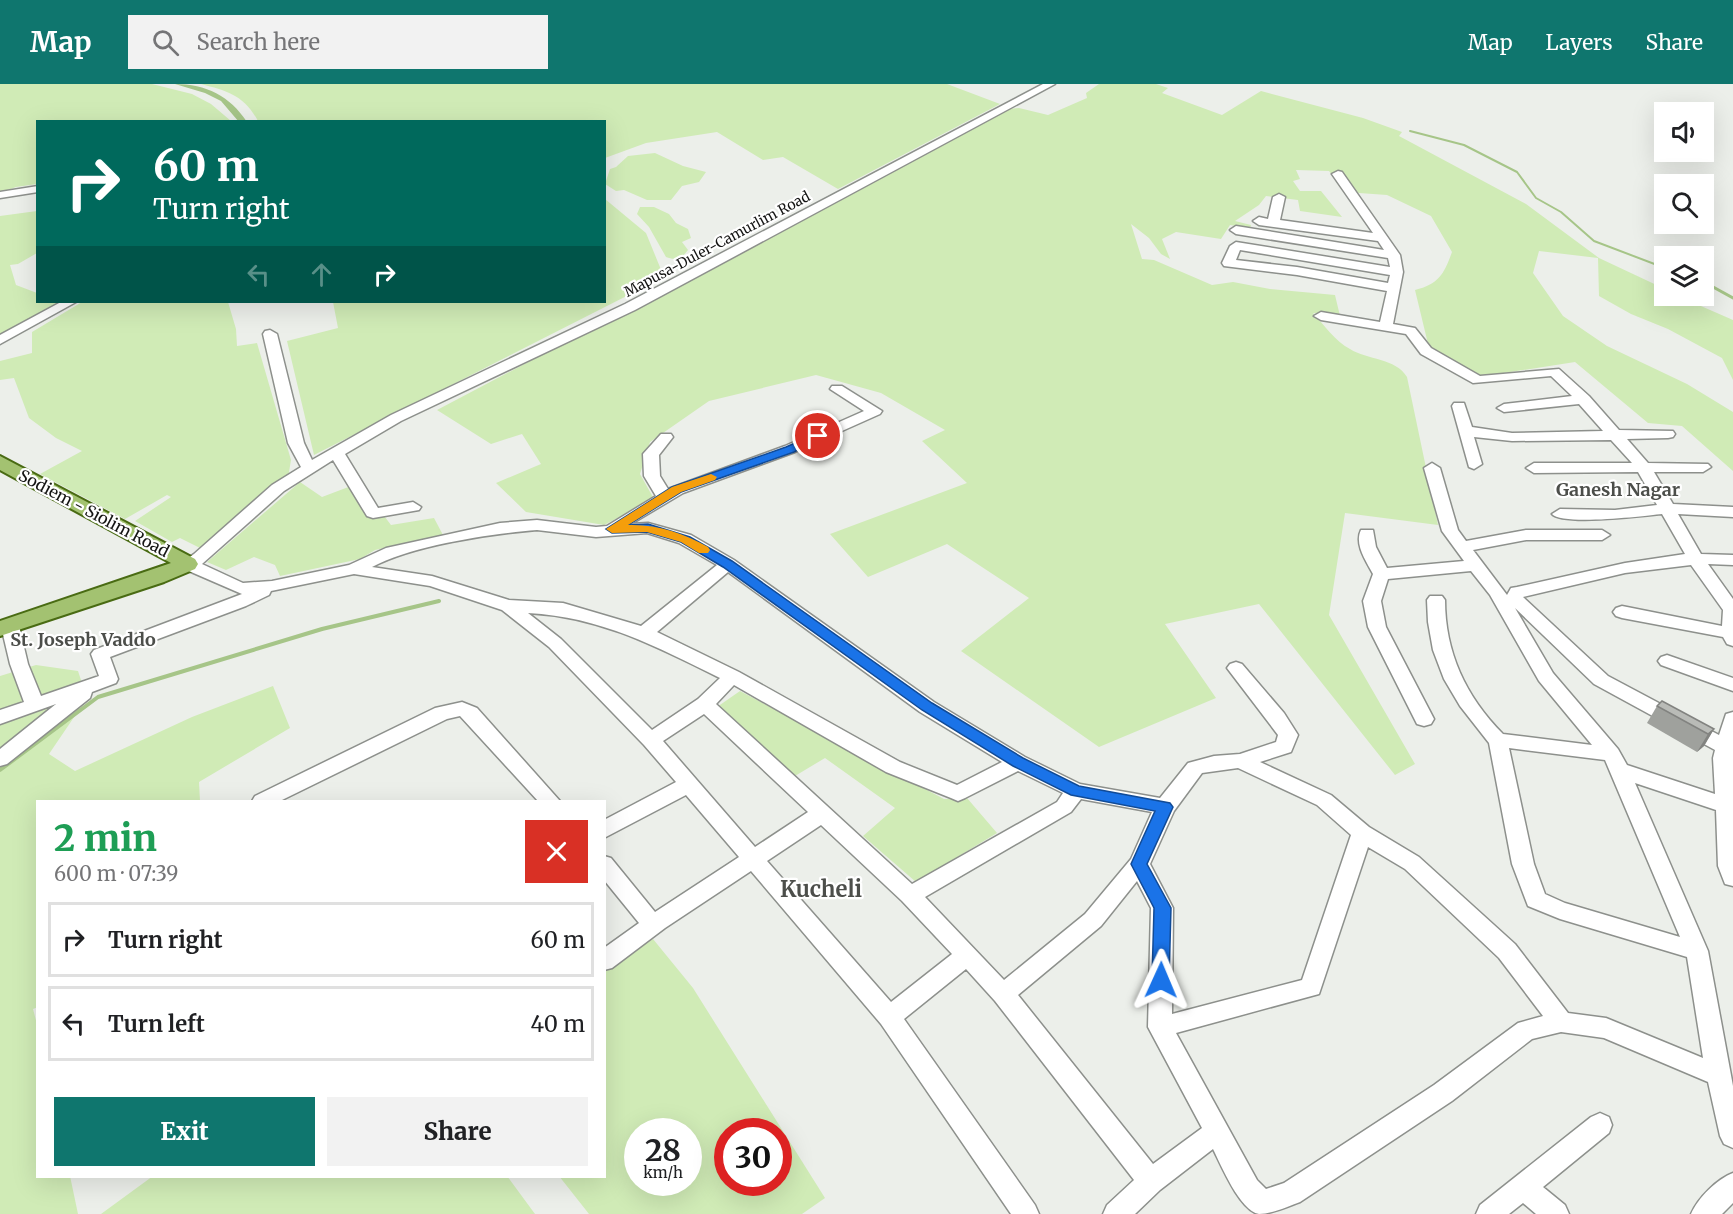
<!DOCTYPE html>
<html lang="en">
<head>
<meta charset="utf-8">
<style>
	body { margin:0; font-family:Merriweather,serif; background:#f2f2f2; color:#202124; height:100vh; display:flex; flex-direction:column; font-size:22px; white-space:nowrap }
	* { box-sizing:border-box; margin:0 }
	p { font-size:20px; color:#757577 }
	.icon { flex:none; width:33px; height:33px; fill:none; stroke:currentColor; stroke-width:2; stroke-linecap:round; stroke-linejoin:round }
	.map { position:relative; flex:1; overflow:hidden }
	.details { position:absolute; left:36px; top:716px; width:570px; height:378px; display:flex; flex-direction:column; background:#fff; border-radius:0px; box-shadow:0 6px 24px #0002 }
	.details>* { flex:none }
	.guide { position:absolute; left:36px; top:36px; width:570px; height:183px; border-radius:0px; box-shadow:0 6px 24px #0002; background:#00695c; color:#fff; overflow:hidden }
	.tools { position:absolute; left:1654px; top:18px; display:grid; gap:12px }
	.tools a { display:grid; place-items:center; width:60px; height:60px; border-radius:0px; background:#fff; box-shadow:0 6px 24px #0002; font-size:30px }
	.speed { position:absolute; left:624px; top:1034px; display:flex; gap:12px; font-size:30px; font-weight:700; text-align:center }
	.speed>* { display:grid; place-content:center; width:78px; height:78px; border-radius:50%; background:#fff; box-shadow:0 6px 24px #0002; line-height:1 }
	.speed small { font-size:15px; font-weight:400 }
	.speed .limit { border:9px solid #d22; background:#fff; color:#111 }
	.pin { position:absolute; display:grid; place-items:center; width:51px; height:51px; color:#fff; margin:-26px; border:3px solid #fff; border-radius:50%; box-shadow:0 2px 6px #0007 }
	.me { position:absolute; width:66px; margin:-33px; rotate:1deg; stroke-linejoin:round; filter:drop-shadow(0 0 4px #0008) }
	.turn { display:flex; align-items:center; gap:21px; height:126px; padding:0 18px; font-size:27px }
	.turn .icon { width:78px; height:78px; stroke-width:2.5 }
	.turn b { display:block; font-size:42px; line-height:51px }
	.lanes { display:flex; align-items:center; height:57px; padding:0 18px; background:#0003; justify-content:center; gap:30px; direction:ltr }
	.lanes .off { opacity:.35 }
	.round { display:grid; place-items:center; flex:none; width:63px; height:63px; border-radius:0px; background:#f2f2f2 }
	.summary { display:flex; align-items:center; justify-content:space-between; height:102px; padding:0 18px }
	h1 { font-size:36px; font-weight:800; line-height:45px; color:#1e9e55 }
	.primary-button { display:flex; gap:12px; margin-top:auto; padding:12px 18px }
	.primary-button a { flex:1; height:69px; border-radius:0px; background:#0f766e; color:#fff; font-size:24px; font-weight:800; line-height:69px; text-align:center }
	.primary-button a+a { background:#f2f2f2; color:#202124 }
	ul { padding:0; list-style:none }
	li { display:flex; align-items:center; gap:18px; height:75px; margin:0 12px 9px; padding:0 6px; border:3px solid #e0e0e0; border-radius:0px }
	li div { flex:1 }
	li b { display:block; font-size:22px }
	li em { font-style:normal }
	header { display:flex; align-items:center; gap:36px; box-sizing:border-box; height:84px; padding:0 30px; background:#0f766e; color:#fff }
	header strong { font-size:28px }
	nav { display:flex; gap:33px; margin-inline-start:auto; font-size:21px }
	.search { width:420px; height:54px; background:#f2f2f2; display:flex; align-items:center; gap:15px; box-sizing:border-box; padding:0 21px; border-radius:0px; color:#757577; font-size:22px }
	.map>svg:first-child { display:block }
</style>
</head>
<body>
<header>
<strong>Map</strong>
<div class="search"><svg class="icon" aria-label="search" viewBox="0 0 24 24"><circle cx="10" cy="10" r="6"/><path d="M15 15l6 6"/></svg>Search here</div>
<nav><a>Map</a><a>Layers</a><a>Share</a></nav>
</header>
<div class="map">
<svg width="1733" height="1130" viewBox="0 0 1733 1130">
	<rect width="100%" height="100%" fill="#ecefea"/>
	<path fill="#d0ebb6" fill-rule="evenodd" d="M0,0h152l40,10 19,10 20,17 -193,1 -1,62 -21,3 -16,6z
		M201,0h746l53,20 -162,85 -55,-32 -20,3 -46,-28 -71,11 -41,15 -1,-36 -346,-1c-14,-26 -31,-30 -57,-37z
		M1099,0h57l12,4 -6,5 60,22 39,-24 102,27 39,14 -3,4 127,68 73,54 66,31v7h13l55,24v60l-11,-22 -54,-29 -37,-15 -32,-18 -1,-38 -59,-7 -6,22 30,43 44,30 80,38 46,28v59l-51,-45 -34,-3 -73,-61 -97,15 -49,-29 -14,-58c24,-6 29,-16 37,-38l-21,-36 -44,-21 -42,-3 -16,-21 -33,-1 4,9 -7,2 7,10h21l21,26 -42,-6 -2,-11 -32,-4 -7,9 -24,16 16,4 -1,3 -20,-3 -9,14 -45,-7 -14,7 8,20 -9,-5 -12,-16 -18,-14 11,35 12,1 58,25 21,-3 37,7 65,6 5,21 -27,-3c11,12 22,28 37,36 17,11 46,9 57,28l31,148 -93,-12 -16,102 86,149 -20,11 -136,-171 -94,20 51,74 -117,49 -138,-96 68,-53 -82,-54 -79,33 -38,-43 137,-51 -45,-42 23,-11 -64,-37 -65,-18 -107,26 -59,41 -10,32 14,25 -50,26 -78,-13 -30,-29 45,-19 -19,-30 -31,10 -54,-34 572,-301 10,-1 29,7 39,-17 -1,-5z
		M655,69l28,13 23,6 -7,10 -17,4 -11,14h-24l-23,-10 -8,1 -11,-7 5,-15 6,-2 12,-11z
		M605,115l41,34 18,44 -350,178 -27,-114 51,-13 -5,-26h271z
		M640,123h14l15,7 7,9 12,6 3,9 -9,4 6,8c-6,8 -12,11 -22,7l-17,-30 -12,-13z
		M37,127v42l-19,11 -8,1 6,20 21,8 1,9h22l-60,32v-118z
		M82,218h146l8,27 1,17 20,-3 34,117 -3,18 -88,70 -20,-10 -8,4 -37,-21 36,-24 -4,-2 -42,24 -85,-45 42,-23 -26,-13 -27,-20 -15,-40 -14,2v-19l32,-8v-21z
		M300,398l22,15 37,-14 32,42 43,-7 9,17 -68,15 -15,9 -80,17 -5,-11 -21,-8 -28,13 -19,-8z
		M36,581l42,6 9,27 -38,56 26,17 117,-54 81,-31 17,42 -91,54 1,19h-162v206l-5,2 5,19v148h32l8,38h-78v-538z
		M740,607l204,108 23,-1 30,35 -81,49 -53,-46 32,-28 -70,-50 -30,18 -78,-69z
		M653,855l40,49 132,210 -23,16h-213l-30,-38h45l1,-205zM638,1047h50v51h-50zM728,1047h50v51h-50z
		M153,1092h354l28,38h-434z"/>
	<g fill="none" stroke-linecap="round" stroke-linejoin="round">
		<path stroke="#a6c588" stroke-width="2" d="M1410,47l54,14 53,27 19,26 25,14 33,29 71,27"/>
		<path stroke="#a6c588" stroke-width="3" d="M1704,198l29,16"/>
		<path stroke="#a6c588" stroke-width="4" d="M0,686l98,-73 224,-68 117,-28"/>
		<path fill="#a6c588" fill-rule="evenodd" d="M175,0c31,0 55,12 72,38h-8l-18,-21 -16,-8z"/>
		<defs>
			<path id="minor" d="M1043,0h12l-420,226 -234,111 -56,33 33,54 35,-6 8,5 -2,3 -46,8 -6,-2 -34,-56 -49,31 -82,73 41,19 29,-2 77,-16 37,-17 114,-25 37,-3 59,7 11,-1 49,-30 -12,-20 -1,-22 18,-20h10l2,3 -14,18 1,21 8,13 117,-43 79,-35 -34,-22 2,-3h10l40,25 -2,3 -85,38 -112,41 -52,31 17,-1 43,12 43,25 200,142 91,55 55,27 80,14 28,-35 26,-7 26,-2 36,-12 2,-7 -51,-67 3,-4 6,-2 6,2 42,49 14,22 -7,17 -31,10 71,33 38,32 50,30 96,87 53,69 38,5 97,40 -16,-101 -127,-38 -32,-13 -16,-42 -23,-121 -29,-37 -16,-27 -11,-29 -5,-28 -1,-22 3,-4h12l3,4c0,52 21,97 58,134l89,11 -53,-64 -49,-86 -19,-24 -83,8 -7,22 5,26 48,92 -3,5 -7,2 -7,-2 -49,-97 -5,-26 10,-27c-7,-13 -19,-30 -12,-44h12l3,17 11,21 77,-7 -22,-30 -18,-63 8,-5 8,5 18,62 8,11 60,-11h76l8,5 -8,5h-76l-53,10 34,45 4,-7 6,-1 108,-24 60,-9 -23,-40c-18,2 -100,12 -110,0l8,-5 55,1 42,-5 -19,-33 -104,1 -8,-5 8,-5h98l-21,-23 -99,1 -38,-4 8,27 -8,5 -5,-2 -17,-61 2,-3h10l8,24 40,6 91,-2 -24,-27 -75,8 -7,-4 7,-4 68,-8 -21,-20 -78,7 -52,-29 -15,-20 -85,-14 -7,-4 7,-4 59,10 7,-31 -90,-16 -73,-9 -2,-3 8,-17 6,-4 154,25 -2,-9 -152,-24 -6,-4 6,-4 148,24 -6,-9 -119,-16 -6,-4 6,-4 9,2 5,-22 6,-3 6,3 -5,23 93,13 -41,-59 6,-3 4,1 58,83 3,17 -10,52 22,4 16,20 49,28 79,-7 30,27 30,34 54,1 2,3 -2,3 -5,1 -41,1 21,24 60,1 3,3 -8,5h-49l19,32 60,3v10l-55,-3 23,40 32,1v10l-25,-1 25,35v47l-6,-2 -4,-7 -101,-19 -6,-2 -3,-4 3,-4 6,-2 100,20 1,-16 -32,-45 -66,8 -102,24 85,79 111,59 7,-21 7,-2v174l-8,-2 -7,-18 -2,-56 -81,-27 73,168 25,135v62l-9,-4 -4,-8 -12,-54 -104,-44 -43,-6 -29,7 -80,62 -152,101c-11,4 -28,12 -41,12 -19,-3 -38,-49 -46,-65l-53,41 -25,24h-32l4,-9 27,-25 -139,-179 -29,-32 -62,50 131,186 4,9h-28l-130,-190 -130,-153 -86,57 -53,40 -8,2v-22l35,-25 -35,-43v-24l7,2 44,54 84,-55 -53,-62 -82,43v-18l72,-38 -32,-37 -95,-98 -47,-37 -72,-24 -76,-12 -83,17 -2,4 -23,11 -136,51 8,22 -2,4 -24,9 -2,6 -83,66 -7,2v-17l56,-45 -56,20v-14l24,-8 -14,-38 -9,-38 3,-4h12l3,4 9,38 13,32 58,-20 -8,-22 3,-4 148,-56 -60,-26 -2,-4 14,-10 78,-69 29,-18 -13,-24 -25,-109 2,-3 5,-1 7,4 27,109 8,17 79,-45 234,-111zM1240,166l150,25 -2,8 -91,-16 -61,-7zM537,446l59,7 51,-4 32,10 38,22 -76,61 -78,-23 -54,-3 -77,-24 -60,-9c42,-22 118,-33 165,-37zM728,488l192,140 82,50 -45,23 -57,-23 -161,-90 -82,-40zM1515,524l79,76 121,66 -2,8 2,36 -88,-29 -9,-16 -65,-76zM528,529c73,4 127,33 192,65l-22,21 -46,31 -91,-91zM734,601l152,87 65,26 7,3 7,-3 53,-27 45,22 -6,9 -145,82 -196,-180zM704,630l104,98 -53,35 -92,-106zM1509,664l96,12 75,177 -115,-34 -20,-9 -11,-30zM1238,684l79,37 34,30 -49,145 -130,34 1,-106 -23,-44 24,-53 28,-38zM1081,715l71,13 -21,47 -46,55 -81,66 -79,-83 146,-85zM821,741l81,76 50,53 -61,48 -124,-141zM1368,763l37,22 94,89 44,58 -25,7 -84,62 -150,98 -18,6 -9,-9 -81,-147 143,-39zM1137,797l14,27 -3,119 54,101 -49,36 -135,-169 83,-69z
				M38,102v6l-38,6v-6z
				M61,218h15l-76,42v-9z
				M1667,571l66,23v13l-72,-26 -3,-4 3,-4z
				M462,618l15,6 83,93h-22l-78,-85 -13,3 -167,82h-28l3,-5 180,-88z
				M1600,1029l9,4 3,8 -3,8 -66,54 22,18 4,9h-33l-13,-11 -14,11h-33l4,-9 111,-88z
				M1733,1089v30l-11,11h-31c7,-16 26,-35 42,-41z"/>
			<path id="major" d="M0,372l195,103 3,5 -3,5 -31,13 -164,54v-15l171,-58 -171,-93z"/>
		</defs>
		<use href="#minor" stroke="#8d908c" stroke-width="3"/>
		<use href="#major" stroke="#496b13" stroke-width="4"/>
		<use href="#minor" fill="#fff" fill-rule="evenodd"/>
		<use href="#major" fill="#a3c271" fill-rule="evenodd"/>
	</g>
	<path fill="#9fa19d" d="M1657,622l57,23 -10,17 -7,6 -50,-29z"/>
	<path fill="#828380" d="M1714,645l-10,17 -7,6 11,-18z"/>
	<path fill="#b9bbb7" stroke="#828380" stroke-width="1.5" d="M1662,617l52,28 -6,5 -51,-28z"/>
	<path fill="#1a73e8" stroke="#114b97" stroke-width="1.5" d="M818,349l5,3 -2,2 -27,14 -113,40 -53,33 20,-1 42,13 42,24 200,142 91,55 56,28 91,17 3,4 -26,57 24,44 -2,72 -2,5 -6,2 -6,-2 -3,-5 2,-72 -23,-44 24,-53 -84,-16 -58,-29 -91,-56 -199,-143 -42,-25 -34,-10 -35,1 -6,-4 66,-42 114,-40z"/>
	<path fill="#f59e0b" d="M711,390l6,3 -2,3 -34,12 -53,33c29,-1 55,8 80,22l2,3 -2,3h-9l-18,-11 -34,-10 -35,1 -6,-4 66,-42z"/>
	<g text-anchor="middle" stroke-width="4.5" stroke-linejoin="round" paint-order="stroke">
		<g font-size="14" fill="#151514" stroke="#fff">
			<text transform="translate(717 160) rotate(-28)" y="5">Mapusa-Duler-Camurlim Road</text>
		</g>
		<g font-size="16" fill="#151514" stroke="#fff">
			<text transform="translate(94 429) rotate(28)" y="6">Sodiem - Siolim Road</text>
		</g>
		<g font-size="18" font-weight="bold" fill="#4c4e4a" stroke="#fff">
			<text x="1618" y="412">Ganesh Nagar</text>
			<text x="83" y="562">St. Joseph Vaddo</text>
		</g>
		<g font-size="22" font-weight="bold" fill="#4c4e4a" stroke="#fff">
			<text x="821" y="813">Kucheli</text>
		</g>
	</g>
</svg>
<div class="tools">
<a><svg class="icon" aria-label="sound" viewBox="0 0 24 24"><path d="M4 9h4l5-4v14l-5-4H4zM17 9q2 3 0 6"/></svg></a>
<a><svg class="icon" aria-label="search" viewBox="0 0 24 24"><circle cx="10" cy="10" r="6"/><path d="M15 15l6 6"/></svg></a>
<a><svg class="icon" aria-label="layers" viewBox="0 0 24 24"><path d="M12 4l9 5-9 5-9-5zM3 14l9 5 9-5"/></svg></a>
</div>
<div class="speed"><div>28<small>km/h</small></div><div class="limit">30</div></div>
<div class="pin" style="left:818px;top:352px;background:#d93025"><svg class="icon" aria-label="arrive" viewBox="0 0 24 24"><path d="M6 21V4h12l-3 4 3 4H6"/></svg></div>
<svg class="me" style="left:1161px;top:896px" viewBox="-20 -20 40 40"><path d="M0-17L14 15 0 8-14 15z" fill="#1a73e8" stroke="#fff" stroke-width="4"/></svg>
<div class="guide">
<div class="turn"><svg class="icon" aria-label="right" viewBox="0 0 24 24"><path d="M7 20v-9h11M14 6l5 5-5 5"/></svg><div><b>60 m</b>Turn right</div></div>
<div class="lanes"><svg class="icon off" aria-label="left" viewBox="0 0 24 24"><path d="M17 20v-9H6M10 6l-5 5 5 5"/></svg><svg class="icon off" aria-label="ahead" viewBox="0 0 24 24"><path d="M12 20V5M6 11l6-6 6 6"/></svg><svg class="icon" aria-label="right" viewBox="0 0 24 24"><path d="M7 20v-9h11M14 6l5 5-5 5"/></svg></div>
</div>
<section class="details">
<div class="summary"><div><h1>2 min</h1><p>600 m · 07:39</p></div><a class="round" style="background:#d93025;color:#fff"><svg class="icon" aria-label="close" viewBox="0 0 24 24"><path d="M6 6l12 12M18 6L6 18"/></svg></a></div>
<ul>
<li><svg class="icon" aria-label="right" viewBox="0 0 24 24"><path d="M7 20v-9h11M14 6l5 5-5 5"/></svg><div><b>Turn right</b></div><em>60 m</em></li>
<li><svg class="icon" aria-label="left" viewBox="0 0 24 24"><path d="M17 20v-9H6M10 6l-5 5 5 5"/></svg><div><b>Turn left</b></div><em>40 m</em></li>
</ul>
<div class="primary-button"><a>Exit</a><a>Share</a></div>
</section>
</div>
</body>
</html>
